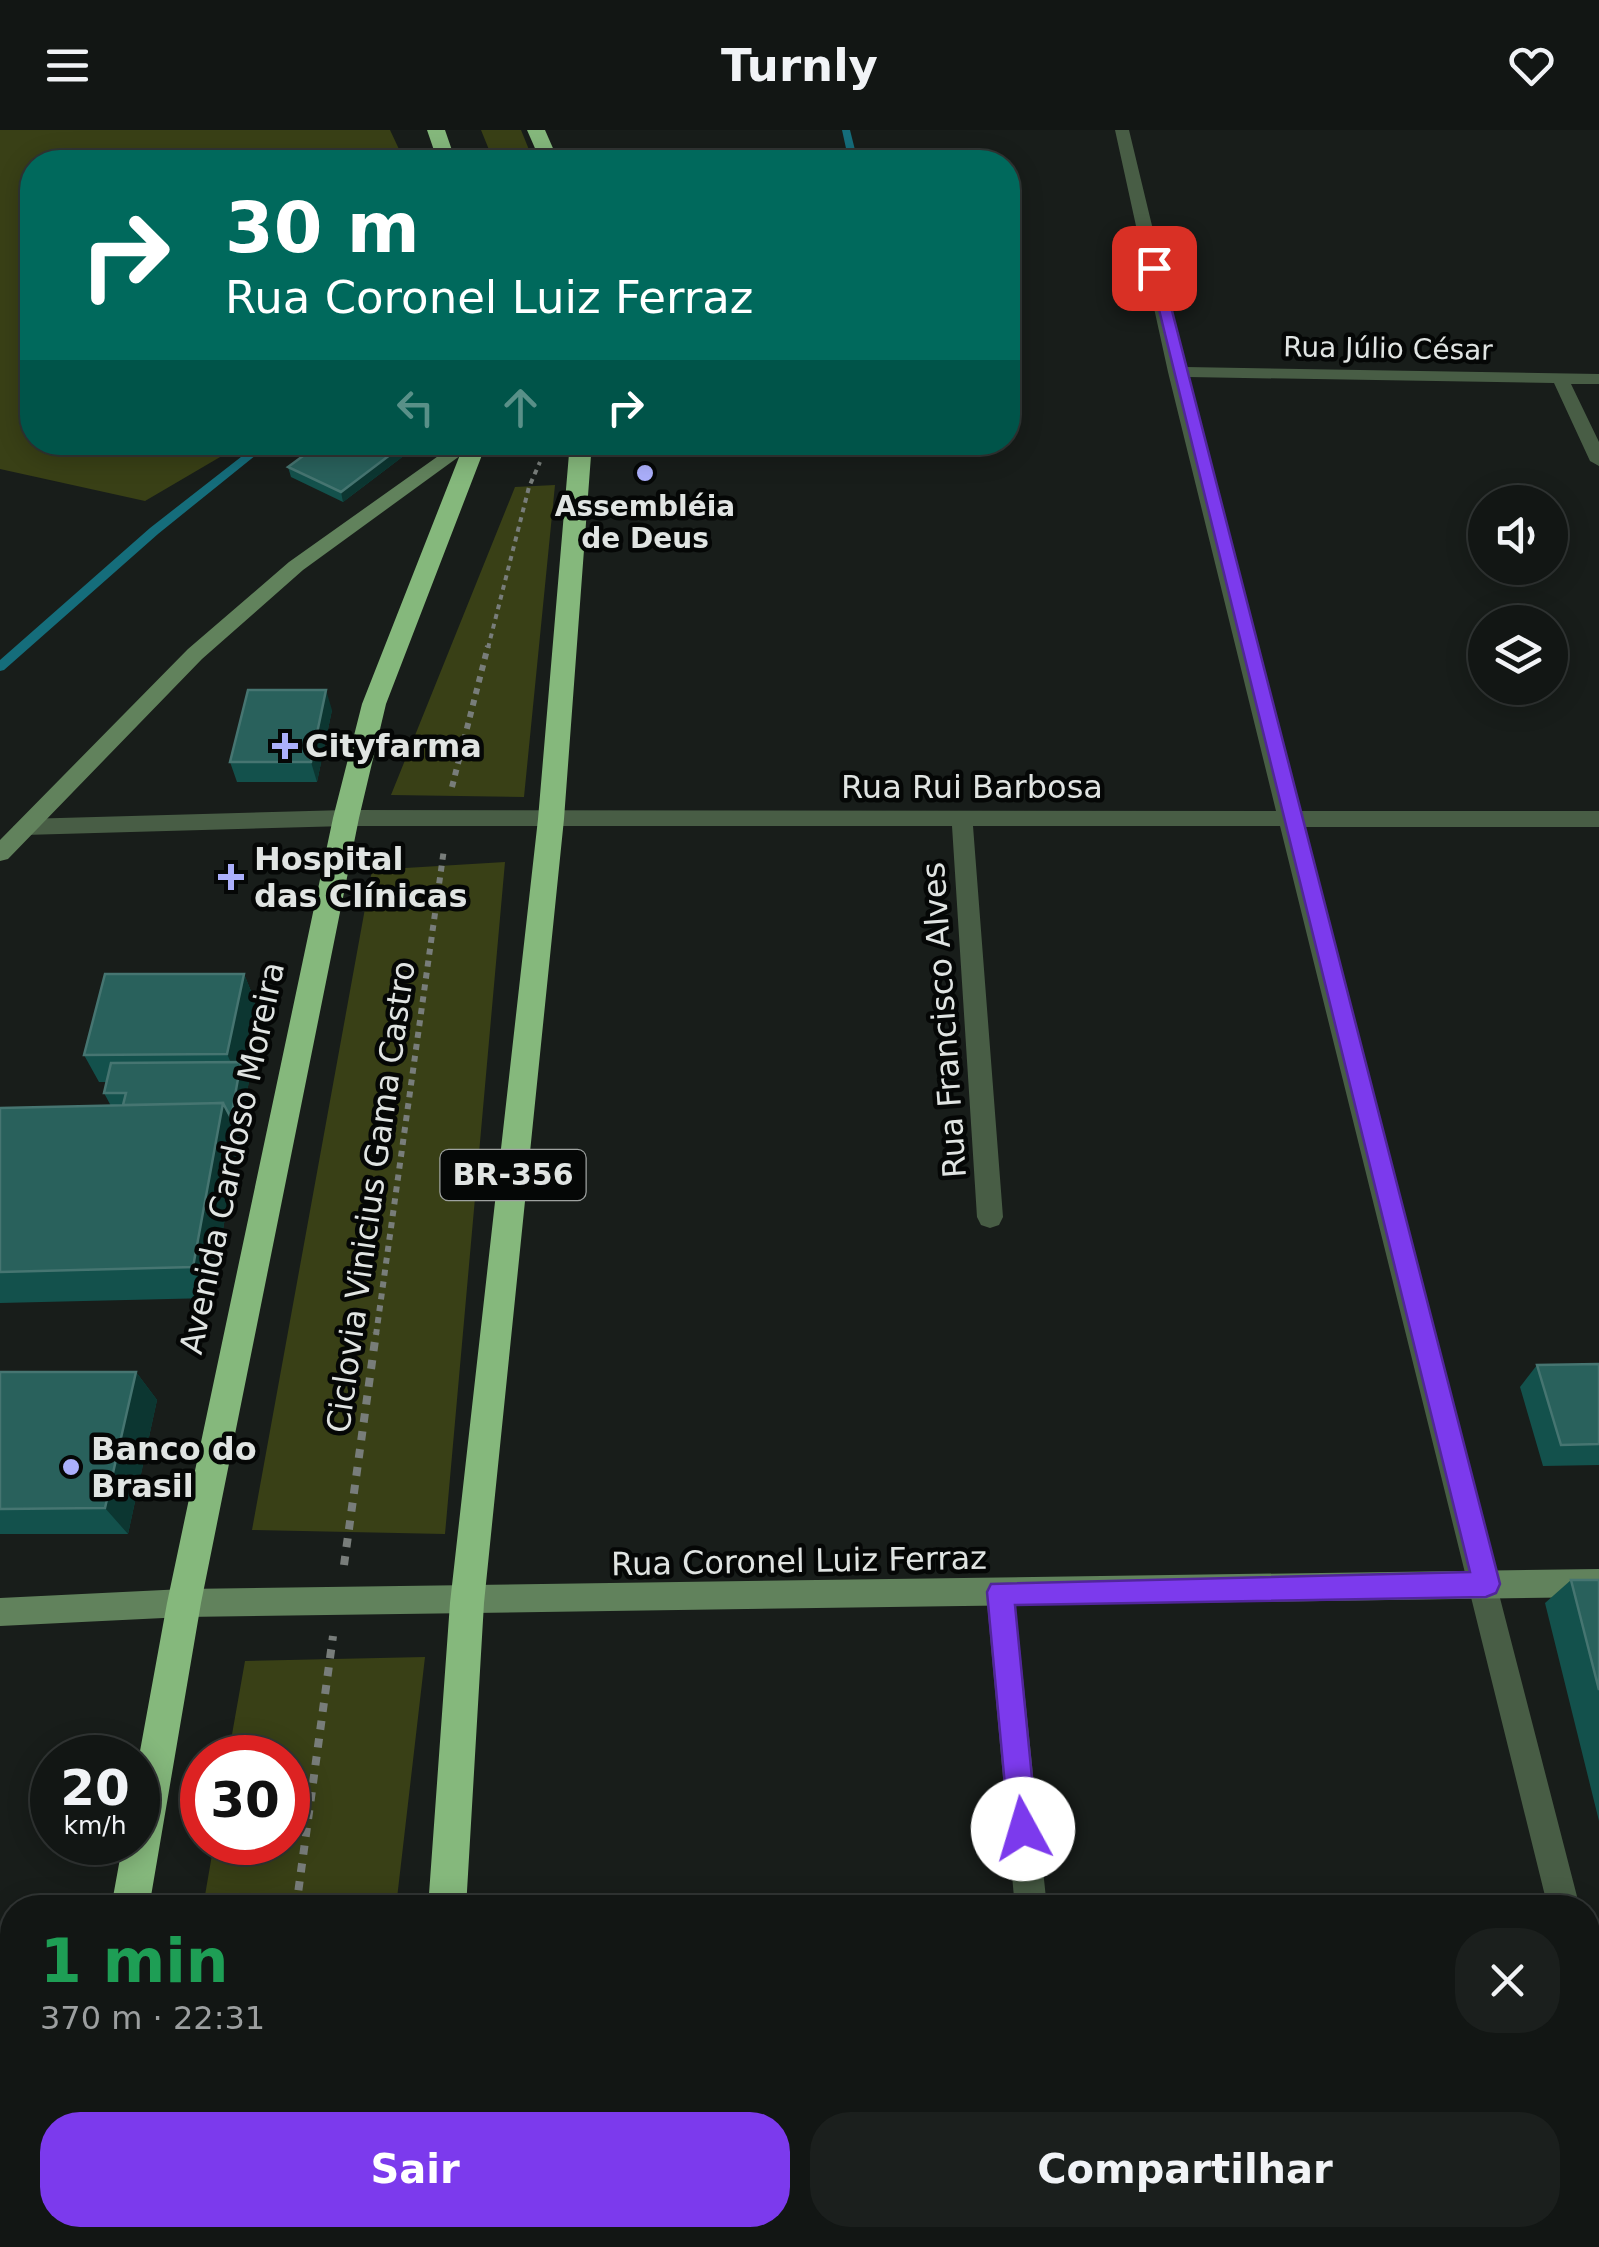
<!DOCTYPE html>
<html lang="pt">
<head>
<meta charset="utf-8">
<style>
	body { margin:0; font-family:"DejaVu Sans",sans-serif; background:#1b1f1d; color:#f1f3f6; height:100vh; display:flex; flex-direction:column; font-size:38px; white-space:nowrap }
	* { box-sizing:border-box; margin:0 }
	p { font-size:32px; color:#9c9fa0 }
	.icon { flex:none; width:55px; height:55px; fill:none; stroke:currentColor; stroke-width:2; stroke-linecap:round; stroke-linejoin:round }
	.map { position:relative; flex:1; overflow:hidden }
	.panel { position:absolute; left:0px; top:1765px; width:1600px; height:352px; display:flex; flex-direction:column; background:#121614; border-radius:40px 40px 0 0; box-shadow:0 5px 25px #0003,0 0 0 2px #313534 }
	.panel>* { flex:none }
	.hud { position:absolute; left:20px; top:20px; width:1000px; height:305px; border-radius:40px; box-shadow:0 5px 25px #0003,0 0 0 2px #313534; background:#00695c; color:#fff; overflow:hidden }
	.fabs { position:absolute; left:1468px; top:355px; display:grid; gap:20px }
	.fabs a { display:grid; place-items:center; width:100px; height:100px; border-radius:50%; background:#121614; box-shadow:0 5px 25px #0003,0 0 0 2px #313534; font-size:50px }
	.speed { position:absolute; left:30px; top:1605px; display:flex; gap:20px; font-size:50px; font-weight:700; text-align:center }
	.speed>* { display:grid; place-content:center; width:130px; height:130px; border-radius:50%; background:#121614; box-shadow:0 5px 25px #0003,0 0 0 2px #313534; line-height:1 }
	.speed small { font-size:25px; font-weight:400 }
	.speed .limit { border:15px solid #d22; background:#fff; color:#111 }
	.pin { position:absolute; display:grid; place-items:center; width:85px; height:85px; color:#fff; margin:-42px; border-radius:20px; box-shadow:0 5px 15px #0006 }
	.me { position:absolute; width:110px; margin:-55px; rotate:354deg; stroke-linejoin:round; filter:drop-shadow(0 0 8px #0008) }
	.turn { display:flex; align-items:center; gap:35px; height:210px; padding:0 40px; font-size:45px }
	.turn .icon { width:130px; height:130px; stroke-width:2.5 }
	.turn b { display:block; font-size:70px; line-height:85px }
	.lanes { display:flex; align-items:center; height:95px; padding:0 40px; background:#0003; justify-content:center; gap:50px; direction:ltr }
	.lanes .off { opacity:.35 }
	.round { display:grid; place-items:center; flex:none; width:105px; height:105px; border-radius:40px; background:#1b1f1d }
	.headline { display:flex; align-items:center; justify-content:space-between; height:170px; padding:0 40px }
	h1 { font-size:60px; font-weight:700; line-height:75px; color:#1e9e55 }
	.button { display:flex; gap:20px; margin-top:auto; padding:20px 40px }
	.button a { flex:1; height:115px; border-radius:40px; background:#7c3aed; color:#fff; font-size:40px; font-weight:700; line-height:115px; text-align:center }
	.button a+a { background:#1b1f1d; color:#f1f3f6 }
	header { display:flex; justify-content:space-between; align-items:center; height:130px; padding:0 40px; background:#121614; font-size:45px; font-weight:700 }
	.map>svg:first-child { display:block }
</style>
</head>
<body>
<header><svg class="icon" aria-label="menu" viewBox="0 0 24 24"><path d="M4 6h16M4 12h16M4 18h16"/></svg>Turnly<svg class="icon" aria-label="heart" viewBox="0 0 24 24"><path d="M12 20l-8-8c-3-5 5-10 8-4 3-6 11-1 8 4z"/></svg></header>
<div class="map">
<svg width="1599" height="2117" viewBox="0 0 1599 2117">
	<rect width="100%" height="100%" fill="#181d1a"/>
	<path fill="#394016" d="M0,0h390l15,32h-373v280l212,1 -99,58 -145,-32z
		M481,0h40l13,32h-40z
		M555,355l-31,312 -133,-2 124,-308z
		M505,732l-60,672 -193,-4 120,-660z
		M425,1527l-29,250h-193l11,-64 74,-1v-84l-60,-1 17,-96z
		M147,2105h211l-2,12h-211z"/>
	<g fill="none" stroke-linecap="round" stroke-linejoin="round">
		<path fill="#156d7b" fill-rule="evenodd" d="M842,0h8l8,32h-9z
			M260,312h12l-114,92 -154,136 -4,1v-11l150,-132z"/>
		<path stroke="#787d7a" stroke-width="4" stroke-dasharray="5 5" stroke-linecap="butt" d="M488,518l41,-161 11,-25"/>
		<path stroke="#787d7a" stroke-width="6" stroke-dasharray="6 6" stroke-linecap="butt" d="M452,657l36,-141
			M376,1205l68,-486"/>
		<path stroke="#787d7a" stroke-width="8" stroke-dasharray="9 9" stroke-linecap="butt" d="M344,1435l32,-232
			M296,1778l37,-272
			M248,2117l2,-12"/>
		<path fill="#485d45" fill-rule="evenodd" d="M1115,0h14l57,237 413,7v10h-28l28,58v24l-9,-5 -36,-78 -366,-6 109,434h302v16h-298l279,1081h-32l-268,-1082h-307l30,391 -4,8 -9,3 -9,-3 -4,-8 -25,-391h-606l-322,9 -11,-8 11,-8 322,-9 930,1 -108,-439z
			M1000,1448l10,4 4,10 33,316h-32l-29,-316 4,-10z
			M1588,1861l11,4v77l-11,-5z"/>
		<path fill="#61825c" fill-rule="evenodd" d="M458,312h21l-176,128 -101,89 -194,200 -8,2v-21l188,-191 101,-87z
			M1599,1439v28l-1415,20 -184,9v-28l184,-9z"/>
		<path fill="#85b87c" fill-rule="evenodd" d="M427,0h18l11,32h-18z
			M527,0h18l14,32h-18z
			M465,312h22l-101,262 -27,114 -158,785 -52,305h-38l12,-66h15v-80l29,-159 166,-785 29,-114z
			M570,312h22l-28,377 -80,784 -18,305h-38l22,-305 88,-784z
			M50,2105h42l-2,12h-42z
			M404,2105h42l-1,12h-42z"/>
	</g>
	<path fill="#13514c" d="M322,312h100l-79,60 -52,-25 -3,-10z
		M332,580l-15,72h-80l-7,-20z
		M244,844l11,27 -13,65 7,15 -38,217 -211,5v-195l111,-2 -7,-13 3,-11h-8l-15,-27z
		M1599,1234v101l-56,1 -23,-79 17,-22z
		M0,1242h136l21,28 -29,134h-128z
		M1571,1450h28v241l-54,-218z"/>
	<path fill="#0c3631" d="M407,312h15l-79,60 -2,-10z
		M326,560l6,20 -15,72 -6,-20z
		M244,844l11,27 -13,65 7,15 -38,217 -18,-31 30,-164 15,-25 -11,-24z
		M136,1242l21,28 -29,134 -23,-26z"/>
	<path fill="#29615c" stroke="#467571" stroke-width="2.5" d="M322,312h85l-66,50 -53,-25z
		M248,560h78l-15,72h-81z
		M105,844h139l-17,80 -143,1z
		M241,932l-10,56 -8,-15 -100,2 3,-12h-22l7,-30z
		M223,973l-30,164 -193,5v-164z
		M1599,1234v80l-38,1 -24,-80z
		M0,1242h136l-31,136 -105,1z
		M1571,1450h28v110z"/>
	<path fill="#7c3aed" stroke="#51269a" stroke-width="2.5" d="M1148,135l13,3 339,1316 -4,9 -10,4 -471,8 22,224 -4,10 -10,4 -10,-4 -4,-10 -22,-237 4,-8 479,-12z"/>
	<g fill="#abaffb" stroke="#050706" stroke-width="4">
		<circle cx="645" cy="343" r="10"/>
		<path d="M280 601h10v10h10v10h-10v10h-10v-10h-10v-10h10z"/>
		<path d="M226 732h10v10h10v10h-10v10h-10v-10h-10v-10h10z"/>
		<circle cx="71" cy="1337" r="10"/>
	</g>
	<g text-anchor="middle" stroke-width="9" stroke-linejoin="round" paint-order="stroke">
		<g font-size="28" fill="#e0e4e2" stroke="#050706">
			<text transform="translate(1388 218) rotate(1)" y="10">Rua Júlio César</text>
		</g>
		<g font-size="28" font-weight="bold" fill="#e0e4e2" stroke="#050706">
			<text x="645" y="386">Assembléia<tspan x="645" dy="32">de Deus</tspan></text>
		</g>
		<rect fill="#050706" stroke="#9ea2a0" stroke-width="2.5" x="440.5" y="1020" width="145" height="50" rx="8"/>
		<g font-size="30" font-weight="bold" fill="#e0e4e2">
			<text x="513" y="1055">BR-356</text>
		</g>
		<g font-size="32" font-weight="bold" fill="#e0e4e2" stroke="#050706" text-anchor="start">
			<text x="305" y="627">Cityfarma</text>
			<text x="254" y="740">Hospital<tspan x="254" dy="37">das Clínicas</tspan></text>
			<text x="91" y="1330">Banco do<tspan x="91" dy="37">Brasil</tspan></text>
		</g>
		<g font-size="32" fill="#e0e4e2" stroke="#050706">
			<text x="972" y="668">Rua Rui Barbosa</text>
			<text transform="translate(944 890) rotate(-94)" y="11">Rua Francisco Alves</text>
			<text transform="translate(232 1028) rotate(-78)" y="11">Avenida Cardoso Moreira</text>
			<text transform="translate(371 1067) rotate(-82)" y="11">Ciclovia Vinicius Gama Castro</text>
			<text transform="translate(799 1431) rotate(-1)" y="11">Rua Coronel Luiz Ferraz</text>
		</g>
	</g>
</svg>
<div class="fabs">
<a><svg class="icon" aria-label="sound" viewBox="0 0 24 24"><path d="M4 9h4l5-4v14l-5-4H4zM17 9q2 3 0 6"/></svg></a>
<a><svg class="icon" aria-label="layers" viewBox="0 0 24 24"><path d="M12 4l9 5-9 5-9-5zM3 14l9 5 9-5"/></svg></a>
</div>
<div class="speed"><div>20<small>km/h</small></div><div class="limit">30</div></div>
<div class="pin" style="left:1154px;top:138px;background:#d93025"><svg class="icon" aria-label="arrive" viewBox="0 0 24 24"><path d="M6 21V4h12l-3 4 3 4H6"/></svg></div>
<svg class="me" style="left:1023px;top:1699px" viewBox="-20 -20 40 40"><circle r="19" fill="#fff"/><path d="M0-13L10 11 0 6-10 11z" fill="#7c3aed"/></svg>
<div class="hud">
<div class="turn"><svg class="icon" aria-label="right" viewBox="0 0 24 24"><path d="M7 20v-9h11M14 6l5 5-5 5"/></svg><div><b>30 m</b>Rua Coronel Luiz Ferraz</div></div>
<div class="lanes"><svg class="icon off" aria-label="left" viewBox="0 0 24 24"><path d="M17 20v-9H6M10 6l-5 5 5 5"/></svg><svg class="icon off" aria-label="ahead" viewBox="0 0 24 24"><path d="M12 20V5M6 11l6-6 6 6"/></svg><svg class="icon" aria-label="right" viewBox="0 0 24 24"><path d="M7 20v-9h11M14 6l5 5-5 5"/></svg></div>
</div>
<section class="panel">
<div class="headline"><div><h1>1 min</h1><p>370 m · 22:31</p></div><a class="round"><svg class="icon" aria-label="close" viewBox="0 0 24 24"><path d="M6 6l12 12M18 6L6 18"/></svg></a></div>
<div class="button"><a>Sair</a><a>Compartilhar</a></div>
</section>
</div>
</body>
</html>
